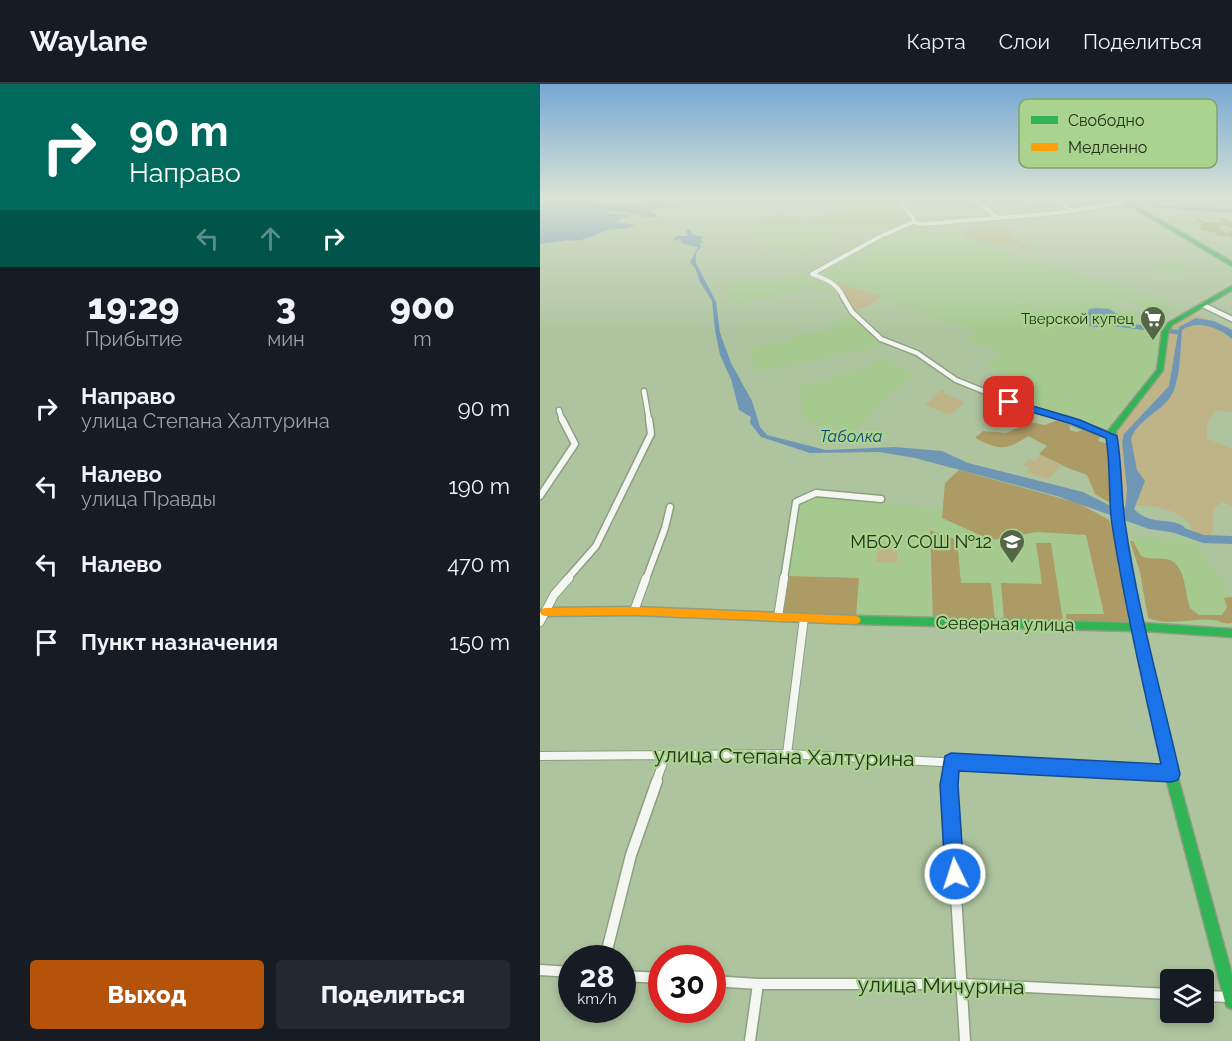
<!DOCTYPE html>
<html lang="ru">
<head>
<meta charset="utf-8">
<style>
	body { margin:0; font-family:Raleway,sans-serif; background:#242831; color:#f1f3f6; height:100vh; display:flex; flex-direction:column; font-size:22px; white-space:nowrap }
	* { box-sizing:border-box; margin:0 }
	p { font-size:20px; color:#9ea1a6 }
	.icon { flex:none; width:33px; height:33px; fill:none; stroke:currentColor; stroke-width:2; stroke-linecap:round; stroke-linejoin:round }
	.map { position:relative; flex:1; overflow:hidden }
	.details { display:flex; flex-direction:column; background:#171b24; width:540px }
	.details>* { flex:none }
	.top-card { background:#00695c; color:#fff; overflow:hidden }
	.tools { position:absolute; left:620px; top:885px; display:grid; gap:12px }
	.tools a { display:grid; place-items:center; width:54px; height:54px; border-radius:6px; background:#171b24; box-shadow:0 3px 9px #0003; font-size:30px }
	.speed { position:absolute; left:18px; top:861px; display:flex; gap:12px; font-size:30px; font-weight:700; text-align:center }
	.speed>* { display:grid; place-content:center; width:78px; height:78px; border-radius:50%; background:#171b24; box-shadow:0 3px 9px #0003; line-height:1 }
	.speed small { font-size:15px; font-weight:400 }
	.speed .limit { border:9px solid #d22; background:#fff; color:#111 }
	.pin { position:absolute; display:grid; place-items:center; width:51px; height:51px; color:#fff; margin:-26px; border-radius:12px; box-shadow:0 3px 9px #0006 }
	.me { position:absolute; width:66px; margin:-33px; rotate:356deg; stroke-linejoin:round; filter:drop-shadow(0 0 4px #0008) }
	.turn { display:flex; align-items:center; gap:21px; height:126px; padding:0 30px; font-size:27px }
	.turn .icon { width:78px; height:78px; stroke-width:2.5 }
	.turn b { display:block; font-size:42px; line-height:51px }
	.lanes { display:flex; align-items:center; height:57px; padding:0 30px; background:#0003; justify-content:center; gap:30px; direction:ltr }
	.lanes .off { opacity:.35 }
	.eta { display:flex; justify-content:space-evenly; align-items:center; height:102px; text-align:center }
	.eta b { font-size:36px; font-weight:800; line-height:42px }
	.cta { display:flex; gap:12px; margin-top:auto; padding:12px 30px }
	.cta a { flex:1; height:69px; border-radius:6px; background:#b45309; color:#fff; font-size:24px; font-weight:800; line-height:69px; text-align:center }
	.cta a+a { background:#242831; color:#f1f3f6 }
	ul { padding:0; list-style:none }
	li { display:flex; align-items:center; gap:18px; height:78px; padding:0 30px }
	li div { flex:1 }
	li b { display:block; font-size:22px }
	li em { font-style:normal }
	header { display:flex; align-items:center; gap:36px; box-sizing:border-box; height:84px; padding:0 30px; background:#171b24; border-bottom:2px solid #363941 }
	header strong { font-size:28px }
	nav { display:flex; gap:33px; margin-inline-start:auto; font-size:21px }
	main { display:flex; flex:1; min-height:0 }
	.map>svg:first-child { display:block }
</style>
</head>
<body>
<header>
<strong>Waylane</strong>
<nav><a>Карта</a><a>Слои</a><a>Поделиться</a></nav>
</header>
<main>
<section class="details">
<div class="top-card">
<div class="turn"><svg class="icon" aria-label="right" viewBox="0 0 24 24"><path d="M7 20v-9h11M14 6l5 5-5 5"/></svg><div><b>90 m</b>Направо</div></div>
<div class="lanes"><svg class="icon off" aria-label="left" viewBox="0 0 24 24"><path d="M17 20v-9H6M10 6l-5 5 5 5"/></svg><svg class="icon off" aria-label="ahead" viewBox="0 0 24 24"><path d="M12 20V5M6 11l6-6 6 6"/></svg><svg class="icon" aria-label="right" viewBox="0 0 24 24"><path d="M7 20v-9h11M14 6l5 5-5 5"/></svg></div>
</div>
<div class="eta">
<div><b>19:29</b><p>Прибытие</p></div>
<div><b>3</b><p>мин</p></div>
<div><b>900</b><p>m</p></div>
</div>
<ul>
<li><svg class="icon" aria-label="right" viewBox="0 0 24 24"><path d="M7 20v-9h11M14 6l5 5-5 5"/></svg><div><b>Направо</b><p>улица Степана Халтурина</p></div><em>90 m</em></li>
<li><svg class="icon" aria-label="left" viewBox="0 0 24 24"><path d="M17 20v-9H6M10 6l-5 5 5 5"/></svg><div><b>Налево</b><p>улица Правды</p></div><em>190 m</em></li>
<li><svg class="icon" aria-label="left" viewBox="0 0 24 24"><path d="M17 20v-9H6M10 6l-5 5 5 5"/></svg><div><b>Налево</b></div><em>470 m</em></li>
<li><svg class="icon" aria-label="arrive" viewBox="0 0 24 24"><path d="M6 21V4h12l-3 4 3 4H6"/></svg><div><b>Пункт назначения</b></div><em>150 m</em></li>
</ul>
<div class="cta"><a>Выход</a><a>Поделиться</a></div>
</section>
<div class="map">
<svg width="692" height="957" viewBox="0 0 692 957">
	<rect width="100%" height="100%" fill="#aec49f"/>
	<path fill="#a6c990" d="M287,114h64l3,4 -7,2 9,-1 15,19 -11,2 1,3 -9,3 -50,4 -30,-13 27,-9v-9h-10z
		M243,130l23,11 32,9 -34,20 -8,-1 -54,-16 6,-7z
		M382,142l19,6 -5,-2 17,-2 10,8 16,5 -2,3 161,48 -25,13 17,8 -4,12 36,5 -7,38 -51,62 -47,-19 -4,4 -35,-14 15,-14 -47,-21 15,-14 -33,-12 9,-8 -142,-50 -16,-8 71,-40z
		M637,176l16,11 -36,3 -14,-8z
		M262,189l30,15 -12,4 -12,-5 -75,19 -6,-19 5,-4 17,-3 36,1z
		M604,210l30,13 -14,8 -31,-14z
		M309,232l9,3 24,27 -124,26 -10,-23 47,-10 -1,-3 40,-8 -2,-5z
		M344,274l29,17 -23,19 -37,40 -49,-14 -6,-33 59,-16z
		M277,412l111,12 3,112 -147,-6 14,-109z
		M390,424l148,3 28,113 -173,-4z
		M593,453l62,4 3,8 25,31 9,26v19l-56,-1 -15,-46h-17z"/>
	<path fill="#bfb487" d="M455,142l9,1 9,5 -4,2 24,15 -7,1 -14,-8 -13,1 -1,3 -35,-10 -1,-4 18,-5 7,3z
		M298,198l44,15 -15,10 -13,3 -14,-24 -4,-3z
		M657,231l9,3 26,22v72l-17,-1 -8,12v15l25,11v57l-9,-4 -10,7v22l-6,7c-21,-7 -12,-12 -25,-21 -17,-12 -40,-11 -60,-13l-6,-65 1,-10 48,-59 5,-42 15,-11z
		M402,305l4,2 -3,2 22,9 -15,13 -25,-10z
		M501,371l20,11 -13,13 -23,-7 5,-4 -7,-3 6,-6 6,2z
		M338,458l20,2 -1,19 -21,-1z"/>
	<path fill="#ac9b65" d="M654,134l15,5h11l1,-2 -3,-2 5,-1 9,5v5l-8,-3 -6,2 9,7 5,-4v7l-17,-2 3,-2 -17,-3 -1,-5 2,-1z
		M518,336l11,3 1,7 6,2 10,-3 15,6 -3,6 11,3 4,57 -3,2 -15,-9 -8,-19 -19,-7 -29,-14 8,-8 -19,-10c-22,15 -29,14 -53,2l8,-7 23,2 25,-11 14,3z
		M419,386l119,33 31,17 5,15 15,86 -62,1 -1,-8h38l-18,-79 -49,-3 -46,8 -49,-22 3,-35z
		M390,446l27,10 4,43h30l4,37 -62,-1z
		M590,457h3l8,15c9,4 20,1 29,4 16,7 15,34 20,48l9,7h23l5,-8 -3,-9 8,-1v26c-7,2 -11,-2 -18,-3 -22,-3 -44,7 -66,-2l-8,-46z
		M496,459h15l12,78 -59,-1 -3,-37 41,1z
		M249,492l70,2 -3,39 -73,-3z"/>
	<path fill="#6f97b5" d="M0,114h44l2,3 11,3 46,1 5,-2 -14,-5h35l-6,6 11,1 2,2 -24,2 -3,2 9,5 -1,1h-24h9v-2l-34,-5 -2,4 22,1 -1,3h-5l-5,4 19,3c-9,5 -14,3 -23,4 -13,1 -29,15 -45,11l-28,4z
		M150,145l3,6 11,2 -4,3 2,2 -2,2 1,3 -5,6v10l20,39 4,31 11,30 21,38 8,26 7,8 59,15 69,-3 47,4 26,12 115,29 40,20 3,-9 1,-14 -5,-47 2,-8 45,-48 10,-59 17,-9 18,3 18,9v9c-12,-11 -35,-20 -50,-9 -2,19 -1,54 -13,69 -11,14 -32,22 -38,40l6,31 8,11 -11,28c18,19 42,6 53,21l-3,4 -35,-5 -92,-33 -142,-38 -36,-6 -69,1 -49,-16 -11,-14 1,-6 -12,-7 -8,-31 -11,-24 -5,-25 -3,-29 -12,-19 -5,-14 -5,-6 8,-15 -15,-3 -3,-5 -7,2 3,-5h12l-2,-6z
		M556,224l13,1 12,7 -6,3 -1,5c-11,1 -18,7 -29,-1l4,-14z"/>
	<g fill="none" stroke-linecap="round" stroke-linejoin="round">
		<path stroke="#6f97b5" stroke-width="4.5" d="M574,240l49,6
			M629,247l8,1"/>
		<path fill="#6f97b5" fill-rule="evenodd" d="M618,114h6l-7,5 1,3 74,3v4l-78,-5 -3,-5z
			M633,440l31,11 28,1v8l-29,-1 -34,-12 -1,-3 1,-3z"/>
		<defs>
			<path id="street-far4" d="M357,114l17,21 -1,3
				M433,114l24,19
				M512,114l21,13
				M649,116l43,-2
				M486,117l22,-3
				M373,138l11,2 133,-11 69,-11
				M303,212c-7,-13 -17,-17 -31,-22l67,-37 34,-15"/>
			<path id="street-far3" d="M302,211l10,17 29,27 36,14 39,27 70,28 45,12
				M663,221l29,14
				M104,307l5,29
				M19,326l3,10"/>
			<path id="street-far2" d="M525,335l46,17
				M0,412l35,-52 -13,-25
				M27,495l29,-33 55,-112 -2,-15
				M106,495l19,-51 5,-21
				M244,495l12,-77 20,-9 65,6"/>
			<path id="street-far1" d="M94,527l12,-33
				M238,533l6,-39
				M0,538l14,-27 15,-17
				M247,670l17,-136
				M0,672l247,-2 384,20
				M116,698l10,-28
				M409,698l2,-20"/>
			<path id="street" d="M409,697l16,260
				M65,874l26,-103 26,-74
				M0,886l32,2
				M82,892l40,2
				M172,897l46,3h204l208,10
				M663,912l29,1
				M210,957l8,-57"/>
			<path id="fast" d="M577,114h5l110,64v4z
				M692,202v4l-60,35 -4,7 -5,38 -47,61 4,69 22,123 90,6v8l-88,-6 33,143 55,201v34l-5,-2 -2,-5 -60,-228 -31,-143 -278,-7 -3,-1 -2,-3 2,-3 3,-1 276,7 -20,-123 -4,-69 49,-61 5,-38 6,-9z"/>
			<path id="slow" d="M94,523l222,9 3,1 2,3 -2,3 -3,1 -222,-9 -89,1 -3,-1 -2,-3 2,-3 3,-1z"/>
		</defs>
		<use href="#street-far4" stroke="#8d9e81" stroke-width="5"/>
		<use href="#street-far3" stroke="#8d9e81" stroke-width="7"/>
		<use href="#street-far2" stroke="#8d9e81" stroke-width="9"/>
		<use href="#street-far1" stroke="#8d9e81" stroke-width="10"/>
		<use href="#street" stroke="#8d9e81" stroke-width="13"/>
		<use href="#fast" stroke="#8d9e81" stroke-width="3"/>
		<use href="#slow" stroke="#8d9e81" stroke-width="3"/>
		<use href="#street-far4" stroke="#f3f6f1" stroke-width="4"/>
		<use href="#street-far3" stroke="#f3f6f1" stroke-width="4.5"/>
		<use href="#street-far2" stroke="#f3f6f1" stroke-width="6"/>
		<use href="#street-far1" stroke="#f3f6f1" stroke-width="8"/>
		<use href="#street" stroke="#f3f6f1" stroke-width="10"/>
		<use href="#fast" fill="#30b455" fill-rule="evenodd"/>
		<use href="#slow" fill="#ff9f0a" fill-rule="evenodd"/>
	</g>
	<linearGradient id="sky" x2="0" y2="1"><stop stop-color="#77a8d4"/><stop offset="0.46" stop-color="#dbe4d4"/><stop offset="1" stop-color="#dbe4d4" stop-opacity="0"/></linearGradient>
	<rect width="692" height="248" fill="url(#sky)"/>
	<path fill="#1a73e8" stroke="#114b97" stroke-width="1.5" d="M469,315l71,21 37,16c5,29 4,58 8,87 12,84 36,168 55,251l-2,6 -7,2 -212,-11 -1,14 6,89 -2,7 -7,2 -7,-2 -3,-7 -5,-89 5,-29 6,-3 210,11c-18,-79 -36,-158 -49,-239 -4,-28 -1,-58 -6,-87l-34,-14 -67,-20 -1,-2z"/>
	<defs>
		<symbol id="supermarket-pin" viewBox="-11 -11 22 30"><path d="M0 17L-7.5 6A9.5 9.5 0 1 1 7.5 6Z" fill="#546647" stroke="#aad390"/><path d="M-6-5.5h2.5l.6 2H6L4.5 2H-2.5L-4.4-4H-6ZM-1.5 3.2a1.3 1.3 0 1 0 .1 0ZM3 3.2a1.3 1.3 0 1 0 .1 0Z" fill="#fff"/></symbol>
		<symbol id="school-pin" viewBox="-11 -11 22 30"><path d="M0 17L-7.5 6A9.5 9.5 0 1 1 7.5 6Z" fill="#546647" stroke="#aad390"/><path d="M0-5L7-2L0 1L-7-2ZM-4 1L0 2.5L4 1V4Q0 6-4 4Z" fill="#fff"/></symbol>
	</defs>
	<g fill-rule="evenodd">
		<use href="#supermarket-pin" x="598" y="220" width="30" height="40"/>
		<use href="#school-pin" x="457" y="443" width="30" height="40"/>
	</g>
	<g text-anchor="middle" stroke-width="4.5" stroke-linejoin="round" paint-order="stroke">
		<g font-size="15" fill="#233318" stroke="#aad390" text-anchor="end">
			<text x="594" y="240">Тверской купец</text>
		</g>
		<g font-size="16" font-style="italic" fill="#0e4278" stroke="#aad390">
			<text x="311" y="358">Таболка</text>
		</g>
		<g font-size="18" fill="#233318" stroke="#aad390" text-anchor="end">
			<text x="452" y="464">МБОУ СОШ №12</text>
		</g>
		<g font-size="18" fill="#233318" stroke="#aad390">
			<text transform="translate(465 540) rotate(1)" y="6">Северная улица</text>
		</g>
		<g font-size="21" fill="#233318" stroke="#aad390">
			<text transform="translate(244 673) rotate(1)" y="7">улица Степана Халтурина</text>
			<text transform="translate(401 902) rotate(1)" y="7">улица Мичурина</text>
		</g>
	</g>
	<rect x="479" y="15" width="198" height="69" rx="9" fill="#aad390" stroke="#82a36c" stroke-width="1.5"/>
	<rect x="491" y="32" width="27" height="8" fill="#30b455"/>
	<rect x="491" y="59" width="27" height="8" fill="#ff9f0a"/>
	<g font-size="16" fill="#233318">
		<text x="528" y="42">Свободно</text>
		<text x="528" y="69">Медленно</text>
	</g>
</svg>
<div class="tools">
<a><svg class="icon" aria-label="layers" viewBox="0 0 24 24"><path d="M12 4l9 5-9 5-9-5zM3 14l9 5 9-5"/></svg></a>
</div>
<div class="speed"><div>28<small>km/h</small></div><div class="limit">30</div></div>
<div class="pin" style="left:469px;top:318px;background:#d93025"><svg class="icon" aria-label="arrive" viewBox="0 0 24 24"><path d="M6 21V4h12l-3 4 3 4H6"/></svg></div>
<svg class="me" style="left:415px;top:790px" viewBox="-20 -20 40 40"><circle r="17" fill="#1a73e8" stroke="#fff" stroke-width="3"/><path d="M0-11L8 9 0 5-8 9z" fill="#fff"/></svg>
</div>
</main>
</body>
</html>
